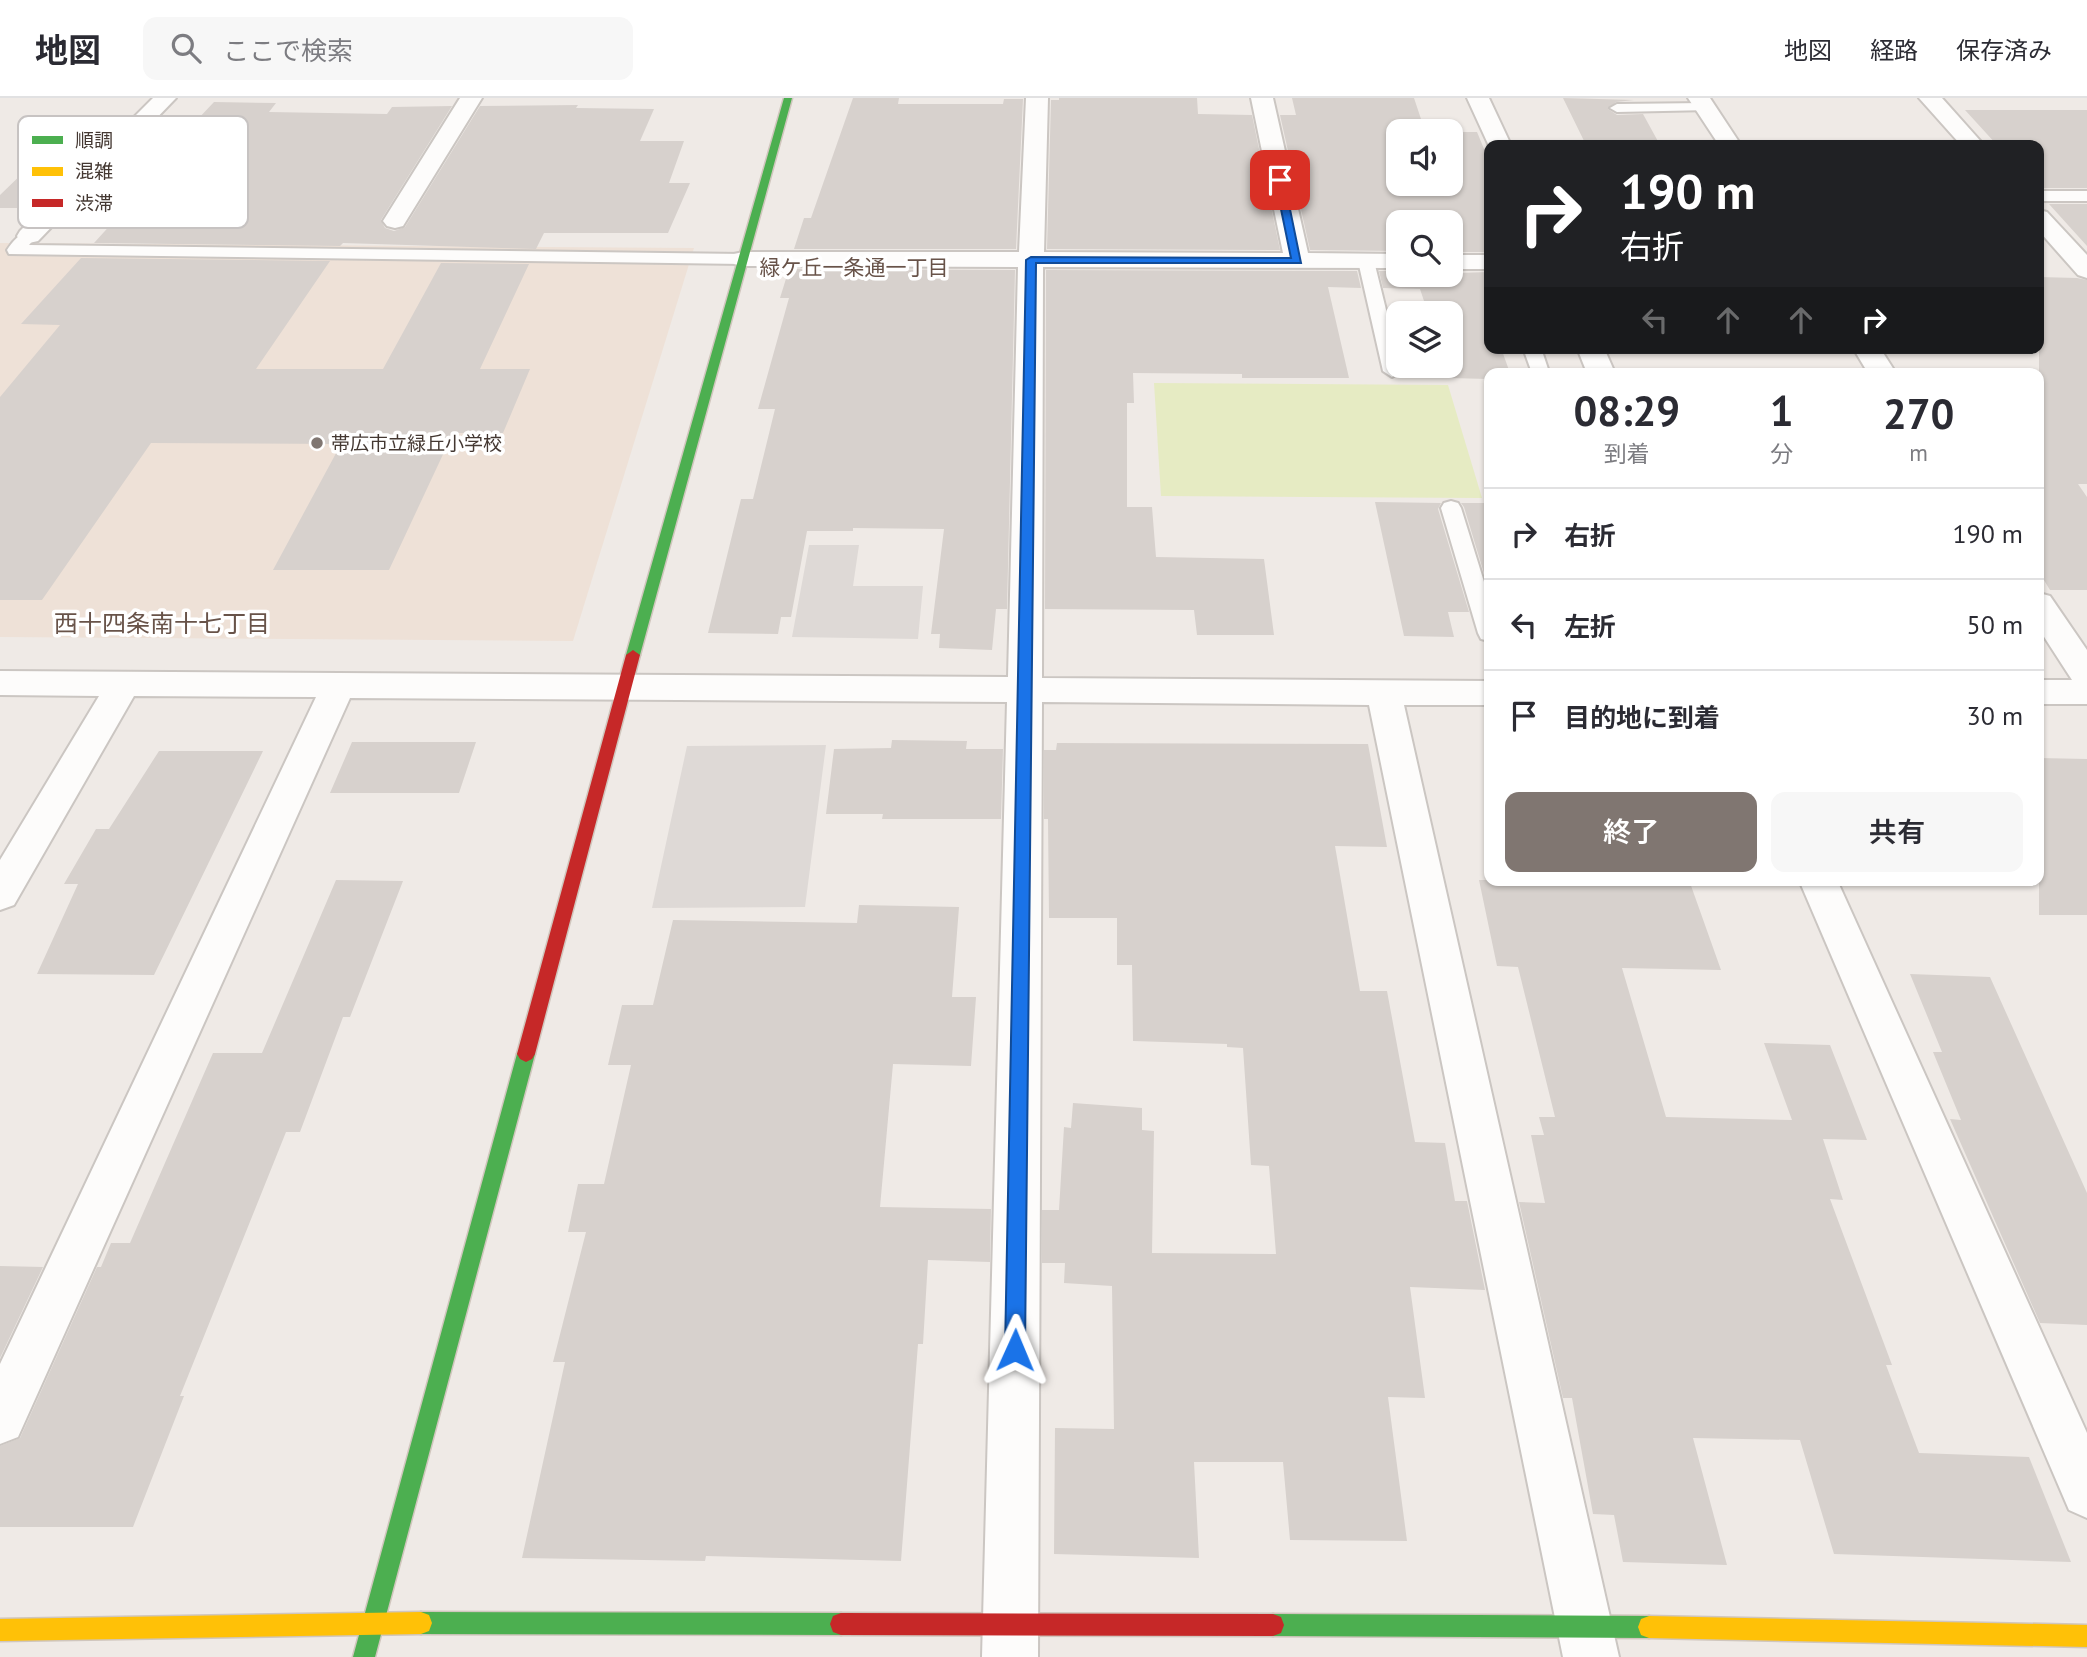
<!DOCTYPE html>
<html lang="ja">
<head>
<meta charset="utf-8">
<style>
	body { margin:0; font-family:"PT Sans","Noto Sans JP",sans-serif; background:#f7f7f7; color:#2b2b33; height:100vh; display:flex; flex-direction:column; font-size:26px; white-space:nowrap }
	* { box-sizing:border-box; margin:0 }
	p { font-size:23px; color:#7c7c81 }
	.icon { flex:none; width:38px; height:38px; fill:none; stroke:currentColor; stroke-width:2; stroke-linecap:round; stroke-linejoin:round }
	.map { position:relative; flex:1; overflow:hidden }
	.panel { position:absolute; left:1484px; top:270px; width:560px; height:518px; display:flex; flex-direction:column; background:#fff; border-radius:14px; box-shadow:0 2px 5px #0004 }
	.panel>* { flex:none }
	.top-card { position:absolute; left:1484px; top:42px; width:560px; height:214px; border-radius:14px; box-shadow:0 2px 5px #0004; background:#202124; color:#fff; overflow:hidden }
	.fabs { position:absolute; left:1386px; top:21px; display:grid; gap:14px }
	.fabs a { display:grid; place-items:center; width:77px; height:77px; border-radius:14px; background:#fff; box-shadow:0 2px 5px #0004; font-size:35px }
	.pin { position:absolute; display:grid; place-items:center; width:60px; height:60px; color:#fff; margin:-30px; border-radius:14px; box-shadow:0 4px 10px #0006 }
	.me { position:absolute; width:77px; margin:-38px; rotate:1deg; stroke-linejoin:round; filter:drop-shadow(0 0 5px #0008) }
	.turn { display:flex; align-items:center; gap:24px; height:147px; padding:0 21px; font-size:32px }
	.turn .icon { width:91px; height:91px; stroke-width:2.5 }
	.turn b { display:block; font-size:49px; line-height:60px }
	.lanes { display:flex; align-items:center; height:66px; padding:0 21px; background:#0003; justify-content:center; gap:35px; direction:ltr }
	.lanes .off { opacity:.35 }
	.eta { display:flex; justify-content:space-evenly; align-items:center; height:119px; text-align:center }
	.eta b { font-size:42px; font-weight:600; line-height:49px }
	.button { display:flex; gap:14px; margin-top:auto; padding:14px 21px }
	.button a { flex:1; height:80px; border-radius:14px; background:#807671; color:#fff; font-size:28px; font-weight:600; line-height:80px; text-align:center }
	.button a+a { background:#f7f7f7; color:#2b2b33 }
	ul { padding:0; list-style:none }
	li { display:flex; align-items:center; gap:21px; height:91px; padding:0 21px; border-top:2px solid #e1e1e2 }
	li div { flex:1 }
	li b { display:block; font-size:26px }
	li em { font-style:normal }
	header { display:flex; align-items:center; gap:42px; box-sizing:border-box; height:98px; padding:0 35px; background:#fff; border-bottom:2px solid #e1e1e2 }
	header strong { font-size:33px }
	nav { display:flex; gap:38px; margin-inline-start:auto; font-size:24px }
	.search { width:490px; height:63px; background:#f7f7f7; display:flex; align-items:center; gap:18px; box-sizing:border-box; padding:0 24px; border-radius:14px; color:#7c7c81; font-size:26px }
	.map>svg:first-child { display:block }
</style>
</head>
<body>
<header>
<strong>地図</strong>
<div class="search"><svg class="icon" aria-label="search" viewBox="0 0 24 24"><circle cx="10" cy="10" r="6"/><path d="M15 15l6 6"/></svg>ここで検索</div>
<nav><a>地図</a><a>経路</a><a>保存済み</a></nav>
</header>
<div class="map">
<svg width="2087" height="1559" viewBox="0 0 2087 1559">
	<rect width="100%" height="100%" fill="#efeae6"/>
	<path fill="#eee1d7" d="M0,145l694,5 -121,393 -573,-4z"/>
	<path fill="#e6ebc3" d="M1154,285l294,2 34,113 -321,-2z"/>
	<path fill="#ded9d6" d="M809,447h50l-6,41h70l-5,53 -126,-2z
		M826,647l-21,162 -153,1 35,-162z"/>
	<path fill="#d7d1cd" d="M853,0h46l-1,6h105l1,-5h19l-7,150h-222l10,-31h7z
		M1059,0h138l1,16 54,1 28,135 -233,-1 4,-149h8z
		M1292,0h122l11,33h-27v53h53v-52h26l12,29v91h-38v-30h-53v29l-88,-1 -30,-135h16z
		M1563,0l71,2 -18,2 -8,7 9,6 26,-1 17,31h-74z
		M214,4l62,1 -7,9 118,2 5,-7 60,-1 -71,114 4,8 9,3 11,-4 75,-121 98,-1 -2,3 78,1 -14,32h44l-15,42h21l-22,50h-124l-8,16 -193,-6 -3,3 -246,-3 30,-33 -52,-1 68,-70h39z
		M1965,12h122v78h-48v-43h-42z
		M58,41h50l-69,69h-39v-13z
		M2049,106h38v42z
		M81,160l249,3 -74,108h127l58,-106 88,1 -49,105h50l-27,64h-50l-64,137h-116l68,-126 -190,-1 -109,157h-42v-203l60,-72 -39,-1z
		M789,171l226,1 -8,339h-11l-4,41 -53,-2 1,-14h-9l13,-105 -91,-1v3h-46l-16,86h-10l-3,17 -70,-1 33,-134h12l22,-90h-17l31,-111h-9z
		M1046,172l311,1 4,17 -33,-1 21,91h-107v-4l-109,-1 1,30h-7v104h25l4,50 108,2 10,76h-77l-3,-25 -149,-1z
		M1379,173h19v4l91,-3v76h12l9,25h-21v6l-40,-1 -4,-12h6v-53h-23l-8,-24 -37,-1z
		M2039,179l38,1 10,2v204h-9l9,13v93h-37l-11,-18z
		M1375,404l66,1 -3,6 31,103h-21l6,25 -50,-1z
		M1461,405h28v87l-25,-83z
		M892,642l75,1 -1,8h37l-2,70h-119l1,-5h-57l8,-65 57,-1z
		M352,644h124l-17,51h-129z
		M1057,645l311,1 19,103 -52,-1 25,145h27l28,151 30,1 10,58h12l18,89 -75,-3 15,111 -37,-1 19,144 -117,-1 -7,-78h-89l5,96 -145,-4 1,-126 59,1 -2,-143 -48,-3 1,-20h-23v-53h17l5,-83 7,1 2,-25 69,5v22l12,1 -2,122 124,1 -7,-88 -18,-1 -8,-117 -16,-1v-3l-94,-3 -1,-76h-15v-47h-68l-1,-99h-4v-69h12z
		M159,653h104l-109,224 -117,-1 41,-90h-14l32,-55h13z
		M2039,660l48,1v156h-48z
		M336,782l67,1 -53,136h-7l-43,115h-14l-106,264h4l-51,131h-133v-81l20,-8 77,-171h4l10,-24h19l83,-190h49z
		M1479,782h210l32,90 -99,-2 44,149 126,3 -28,-77 66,2 37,95 -44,-1 20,61 -13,-1 62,166h-6l33,88 110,4 42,105 -237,-8 -34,-114 -107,-2 34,127 -104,-3 -9,-47 -21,-1 -21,-116h-9l-44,-196 26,1 -14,-68h13l-5,-18h16l-37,-150 -21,-1z
		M859,807l100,2 -7,90h24l-5,69 -78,-2 -13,143 111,2 -1,53 -62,-2 -5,84h-5l-17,217 -195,-5 -1,5 -183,-3 43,-196h-12l33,-130h-18l10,-48h26l27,-119h-23l14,-60h31l20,-85 184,3z
		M1910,876l80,3 97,216v132l-47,-2 -90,-204 11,1 -28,-68h9z
		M0,1168l43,1 -43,91z"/>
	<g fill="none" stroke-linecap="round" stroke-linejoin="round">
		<defs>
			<path id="lane" d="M1705,5l5,1 2,3 -2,3 -93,2 -7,-4 7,-4z
				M2039,93h48v10h-48z
				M29,133l8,5 -8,9 714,9 8,5 -8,5 -734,-10 -2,-4c5,-8 13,-17 22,-19z
				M1366,158l8,5 27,110 -9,6 -9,-6 -25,-110z
				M1523,250h18l7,21 -2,4h-14z
				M1451,403l7,2 3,5 28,90v43l-8,-2 -3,-6 -37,-125 3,-5z"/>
			<path id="street" d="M153,0h23l-138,143 -9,2 -9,-2 -3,-5 3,-5z
				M460,0h22l-79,128 -8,2 -8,-2 -4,-5z
				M1026,0h22l-4,154 239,1 -32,-155h22l35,155 90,1v14l-355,-1 -1,411 447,3v24h-85l215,952h-56l-194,-952 -327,-3 -4,955h-56l25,-955 -657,-4 -332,739 -18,7v-80l316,-667 -182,-1 -120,209 -14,5v-50l99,-164 -99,-1v-24l1008,6 10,-410 -275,-1 -9,-2 -3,-5 3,-5 9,-2h276z
				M1467,0h22l22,47 -22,1z
				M1688,0h22l31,47h-22z
				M1919,0h23l42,47h-23z
				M2039,112l8,2 40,43v23l-9,-3 -39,-44z
				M1451,157h38v14h-38z
				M1577,250h27l11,25h-28z
				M1853,250h27l16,25h-28z
				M2039,495l11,3 37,54v54h-48v-24h33l-33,-51z
				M1799,782h38l250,553v85l-18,-8z"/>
			<path id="fast" d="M784,0h8l-152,557 -7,5 -7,-5z
				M526,948l6,3 3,5 -160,603h-22l164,-603 3,-5z
				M421,1514l420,1 8,3 3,8 -3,8 -8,3 -420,-1 -8,-3 -3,-8 3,-8z
				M1273,1516l376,2 8,3 3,8 -3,8 -8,3 -376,-2 -8,-3 -3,-8 3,-8z"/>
			<path id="slow" d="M421,1514l8,3 3,8 -3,8 -8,3 -421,7v-22z
				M1649,1518l438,9v22l-438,-9 -8,-3 -3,-8 3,-8z"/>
			<path id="jam" d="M633,552l7,5 -105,399 -3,5 -6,3 -6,-3 -3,-5 109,-399z
				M841,1515l432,1 8,3 3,8 -3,8 -8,3 -432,-1 -8,-3 -3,-8 3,-8z"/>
		</defs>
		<use href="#lane" stroke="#cbc6c2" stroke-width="4"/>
		<use href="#street" stroke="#cbc6c2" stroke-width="4"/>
		<use href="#fast" stroke="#d0c6bd" stroke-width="3"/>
		<use href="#slow" stroke="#d0c6bd" stroke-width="3"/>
		<use href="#jam" stroke="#d0c6bd" stroke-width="3"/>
		<use href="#lane" fill="#fdfcfb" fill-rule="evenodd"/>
		<use href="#street" fill="#fdfcfb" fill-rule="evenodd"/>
		<use href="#fast" fill="#4caf50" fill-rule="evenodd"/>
		<use href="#slow" fill="#ffc107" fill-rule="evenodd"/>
		<use href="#jam" fill="#c62828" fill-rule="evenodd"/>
	</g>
	<path fill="#1a73e8" stroke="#114b97" stroke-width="2" d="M1280,79l4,3 17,83h-265l-11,1087 -2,7 -8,3 -7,-3 -3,-7 21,-1090 5,-3 260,1 -16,-78z"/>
	<circle fill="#807671" stroke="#fff" stroke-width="2.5" cx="317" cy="345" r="7"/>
	<g text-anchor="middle" stroke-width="7" stroke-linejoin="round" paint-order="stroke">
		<g font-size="19" fill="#443832" stroke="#fff" text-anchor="start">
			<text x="331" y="352">帯広市立緑丘小学校</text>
		</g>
		<g font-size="21" fill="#685349" stroke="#fff">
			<text x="854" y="177">緑ケ丘一条通一丁目</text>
		</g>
		<g font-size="24" fill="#685349" stroke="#fff">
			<text x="162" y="534">西十四条南十七丁目</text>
		</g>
	</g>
	<rect x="18" y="18" width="230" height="112" rx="10" fill="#fff" stroke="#c7c3c2" stroke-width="2"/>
	<rect x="32" y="38" width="31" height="8" fill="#4caf50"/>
	<rect x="32" y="69" width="31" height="9" fill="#ffc107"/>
	<rect x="32" y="101" width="31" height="8" fill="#c62828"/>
	<g font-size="19" fill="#443832">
		<text x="75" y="49">順調</text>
		<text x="75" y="80">混雑</text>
		<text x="75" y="112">渋滞</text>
	</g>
</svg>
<div class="fabs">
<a><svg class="icon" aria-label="sound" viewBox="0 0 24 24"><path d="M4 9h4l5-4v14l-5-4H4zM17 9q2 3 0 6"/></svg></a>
<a><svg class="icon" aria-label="search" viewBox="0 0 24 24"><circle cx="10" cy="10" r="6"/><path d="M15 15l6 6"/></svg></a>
<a><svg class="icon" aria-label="layers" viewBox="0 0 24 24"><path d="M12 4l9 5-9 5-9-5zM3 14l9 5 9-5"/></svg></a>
</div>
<div class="pin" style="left:1280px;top:82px;background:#d93025"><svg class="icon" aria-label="arrive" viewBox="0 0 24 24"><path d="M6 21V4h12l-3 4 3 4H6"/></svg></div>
<svg class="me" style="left:1015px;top:1252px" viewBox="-20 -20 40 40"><path d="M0-17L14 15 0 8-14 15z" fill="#1a73e8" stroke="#fff" stroke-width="4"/></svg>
<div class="top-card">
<div class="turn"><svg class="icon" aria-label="right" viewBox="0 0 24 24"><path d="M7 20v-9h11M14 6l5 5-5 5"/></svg><div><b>190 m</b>右折</div></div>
<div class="lanes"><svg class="icon off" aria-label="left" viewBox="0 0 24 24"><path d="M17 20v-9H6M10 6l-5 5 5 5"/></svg><svg class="icon off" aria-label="ahead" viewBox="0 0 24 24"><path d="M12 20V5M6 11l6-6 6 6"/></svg><svg class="icon off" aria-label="ahead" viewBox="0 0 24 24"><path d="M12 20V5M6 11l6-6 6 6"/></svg><svg class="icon" aria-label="right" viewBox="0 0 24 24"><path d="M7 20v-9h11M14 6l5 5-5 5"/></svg></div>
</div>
<section class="panel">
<div class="eta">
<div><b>08:29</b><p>到着</p></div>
<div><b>1</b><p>分</p></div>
<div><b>270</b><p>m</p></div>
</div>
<ul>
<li><svg class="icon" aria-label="right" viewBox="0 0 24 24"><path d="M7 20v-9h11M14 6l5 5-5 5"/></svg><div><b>右折</b></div><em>190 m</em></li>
<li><svg class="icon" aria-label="left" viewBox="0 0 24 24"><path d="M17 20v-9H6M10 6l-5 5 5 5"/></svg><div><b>左折</b></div><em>50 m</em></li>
<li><svg class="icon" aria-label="arrive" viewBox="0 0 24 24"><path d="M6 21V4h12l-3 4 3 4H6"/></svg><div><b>目的地に到着</b></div><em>30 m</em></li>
</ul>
<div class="button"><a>終了</a><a>共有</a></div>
</section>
</div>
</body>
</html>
